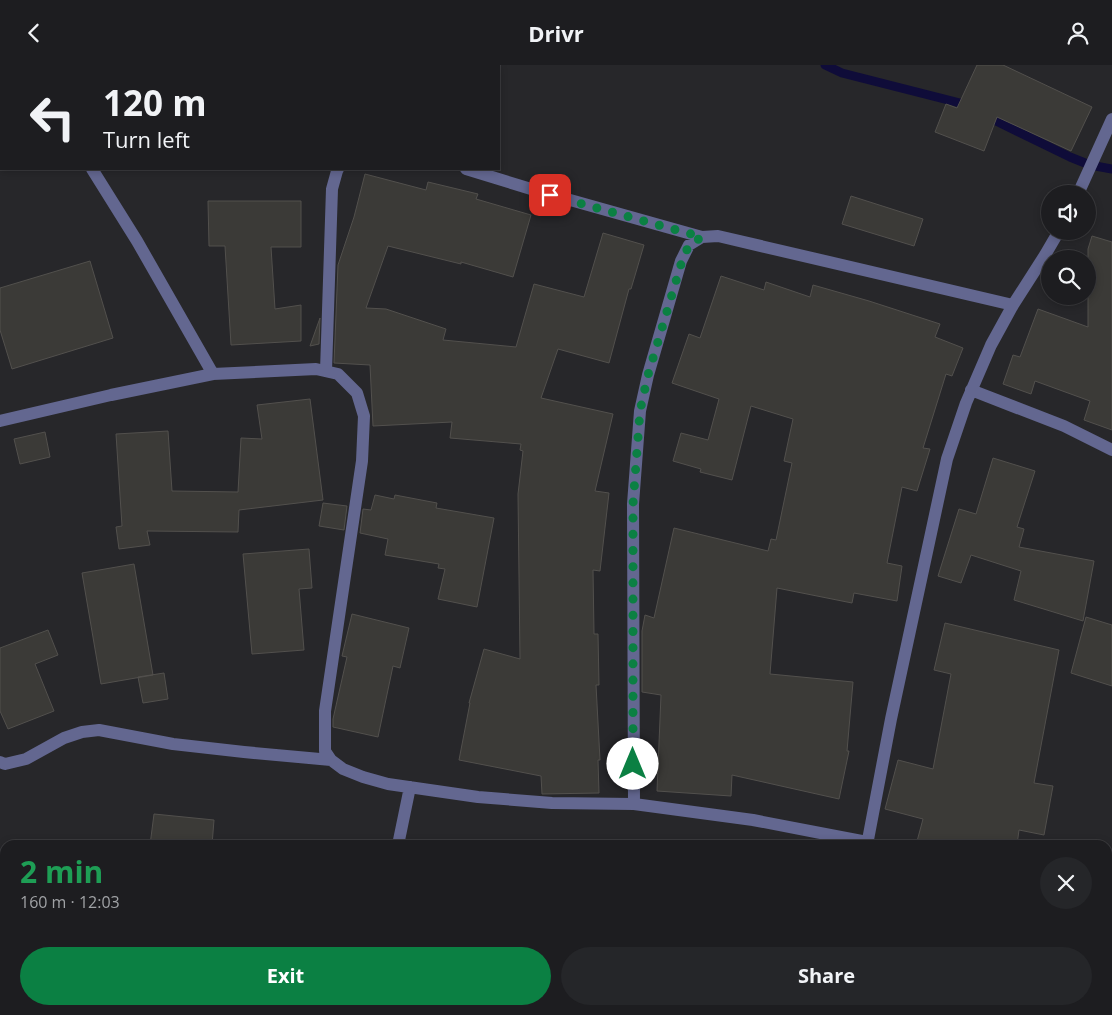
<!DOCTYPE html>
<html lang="en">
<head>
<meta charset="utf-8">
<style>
	body { margin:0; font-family:"Open Sans",sans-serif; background:#252629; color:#f1f3f6; height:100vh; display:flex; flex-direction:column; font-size:19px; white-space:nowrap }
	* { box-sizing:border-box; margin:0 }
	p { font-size:16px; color:#a0a2a5 }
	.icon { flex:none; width:28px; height:28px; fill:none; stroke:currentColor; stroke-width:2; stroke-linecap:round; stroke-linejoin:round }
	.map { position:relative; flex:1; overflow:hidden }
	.drawer { position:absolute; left:0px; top:775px; width:1112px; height:175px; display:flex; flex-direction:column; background:#1d1d20; border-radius:15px 15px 0 0; box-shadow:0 2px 8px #0003,0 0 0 1px #3b3b3e }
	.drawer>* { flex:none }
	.top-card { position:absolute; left:0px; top:0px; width:500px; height:105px; box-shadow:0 2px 8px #0003,0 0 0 1px #3b3b3e; background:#1d1d20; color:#f1f3f6; overflow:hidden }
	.fabs { position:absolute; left:1041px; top:120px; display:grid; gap:10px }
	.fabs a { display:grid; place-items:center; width:55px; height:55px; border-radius:50%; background:#1d1d20; box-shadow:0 2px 8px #0003,0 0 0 1px #3b3b3e; font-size:25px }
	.pin { position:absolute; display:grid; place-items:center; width:42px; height:42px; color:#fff; margin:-21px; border-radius:10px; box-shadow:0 2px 8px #0006 }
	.me { position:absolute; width:55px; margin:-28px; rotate:0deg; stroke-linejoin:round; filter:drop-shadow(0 0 4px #0008) }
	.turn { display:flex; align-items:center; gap:18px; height:105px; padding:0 20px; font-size:22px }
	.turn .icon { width:65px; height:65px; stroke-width:2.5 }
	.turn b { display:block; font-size:35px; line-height:42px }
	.round { display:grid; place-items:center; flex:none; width:52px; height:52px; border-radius:26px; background:#252629 }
	.overview { display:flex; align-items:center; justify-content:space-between; height:85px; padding:0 20px }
	h1 { font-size:30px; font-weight:700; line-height:38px; color:#1e9e55 }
	.action { display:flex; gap:10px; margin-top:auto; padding:10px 20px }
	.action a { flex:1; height:58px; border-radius:30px; background:#0b8043; color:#fff; font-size:20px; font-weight:700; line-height:58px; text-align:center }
	.action a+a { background:#252629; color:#f1f3f6 }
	header { display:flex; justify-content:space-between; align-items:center; height:65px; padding:0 20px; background:#1d1d20; font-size:22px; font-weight:700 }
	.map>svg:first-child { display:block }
</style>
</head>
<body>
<header><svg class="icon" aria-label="back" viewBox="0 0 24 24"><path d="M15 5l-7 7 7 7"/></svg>Drivr<svg class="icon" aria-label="person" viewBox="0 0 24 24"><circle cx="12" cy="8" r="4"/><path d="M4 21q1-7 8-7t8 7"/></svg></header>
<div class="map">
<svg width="1112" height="950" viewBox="0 0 1112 950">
	<rect width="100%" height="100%" fill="#27272a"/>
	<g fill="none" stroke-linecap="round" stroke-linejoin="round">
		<path stroke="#0f0c39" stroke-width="9" d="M825,0l17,8 118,30 10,5
			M986,51l84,41 20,8 22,4"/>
	</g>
	<path fill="#3b3a37" stroke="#52504d" d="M977,0h26l89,42 -21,44 -74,-34 -13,34 -49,-19 11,-28 11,4z
		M365,109l61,16 2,-8 50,12 -2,5 55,16 -18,62 -52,-15v2l-73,-18 -22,62 20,1 60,20 -3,11 73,7 18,-63 50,13 19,-64 41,12 -13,44h-2l-20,74 -51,-14 -17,49 72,16 -18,77 14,2 -9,78 -7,-1 1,64h4l1,51h-3l4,75h-2l1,33 -57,1 -1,-18 -82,-16 11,-57h-1l15,-54 36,10 -2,-165 5,-43 -3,-1 1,-6 -71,-6 2,-16 -79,4 -3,-61 -36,-2 4,-98 16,-48z
		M851,131l72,23 -9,27 -72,-22z
		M208,136h93v46h-30l4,62 26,-4v36l-70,4 -6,-99h-16z
		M1092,171l20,6v188l-28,-10 6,-19 -55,-20 -4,13 -28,-10 10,-29 7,2 18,-48 50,18v-78z
		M90,196l23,77 -101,31 -12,-39v-42z
		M721,211l43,14 2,-8 44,15 3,-12 56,16 71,23 -5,13 28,11 -11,28 -6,-2 -23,74 7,1 -13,42 -15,-4 -15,76 15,3 -5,35 -43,-8 -2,10 -75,-15 -7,86 83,8 -6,69h2l-10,48 -107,-24 -1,21 -74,-5 4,-96 -19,-3v-61l3,-16 9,3 20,-90 94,23 3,-12 5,1 16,-77 -8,-2 9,-42 -42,-13 -19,74 -32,-8 1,-3 -28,-8 8,-28 27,7 11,-41 -47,-16 17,-49 11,4z
		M320,253l-1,26 -9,2z
		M310,334l13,101 -84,10 -1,22 -91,-1 3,14 -31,4 -3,-22 6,-1 -6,-92 52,-3 4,60 66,1 3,-54 21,1 -5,-34z
		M45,367l5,25 -30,7 -6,-25z
		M993,393l42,13 -18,56 7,2 -5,18 75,14 -11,60 -69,-21 7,-29 -50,-16 -10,28 -23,-7 21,-67 17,5z
		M375,430l19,4 1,-4 42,8 -1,5 58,10 -17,89 -39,-8 7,-30 -7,-1 1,-4 -54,-9 3,-16 -28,-6 3,-24 8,1z
		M323,438l24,3 -3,24 -25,-4z
		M309,484l3,39 -13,1 5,61 -52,4 -9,-100z
		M134,499l19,111 -52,9 -19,-111z
		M352,549l57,14 -9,40 -7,-2 -15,71 -45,-10v-8l14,-62 -5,-1z
		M1086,552l26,8v61l-41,-13z
		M945,558l114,27 -25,133 19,3 -9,49 -25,-5 -2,15h-101l7,-26 -38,-10 13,-49 35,9 18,-95 -17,-4z
		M48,565l10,25 -23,9 19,47 -46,18 -8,-18v-63z
		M164,608l4,26 -25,4 -5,-26z
		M154,749l60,6 -2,25h-62z"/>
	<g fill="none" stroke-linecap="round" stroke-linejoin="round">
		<path stroke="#636790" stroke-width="12" d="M27,0l1,1
			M92,104l45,72 76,133
			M466,104l65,20 171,48 16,-1 295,69
			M1078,129l34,-75
			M326,306l6,-182 5,-18 1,-2
			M971,325l93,36 48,24
			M0,356l111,-26 102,-21 103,-5 22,5 19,19 7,23 -2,45 -37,250v40l6,9 12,9 20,8 25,7 90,13 74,6 82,1 119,16 114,22
			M0,697l5,2 21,-5 38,-21 18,-6 17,-2 74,14 71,8 87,8
			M634,739l-1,-300 7,-93 8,-36 33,-114 8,-16 13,-8
			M398,780l12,-58
			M867,780l24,-126 56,-260 19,-56 25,-58 22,-40 32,-50 14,-24
			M363,950l1,-5
			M833,950l1,-5"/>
	</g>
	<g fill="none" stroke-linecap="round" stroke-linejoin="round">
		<path stroke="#0b8043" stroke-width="9" stroke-dasharray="0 16.2" d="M550,130l152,42 -13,8 -7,16 -34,114 -8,36 -7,93v260"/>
	</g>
</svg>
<div class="fabs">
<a><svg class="icon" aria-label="sound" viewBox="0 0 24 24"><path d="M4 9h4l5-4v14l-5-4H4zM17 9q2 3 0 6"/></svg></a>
<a><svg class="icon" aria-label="search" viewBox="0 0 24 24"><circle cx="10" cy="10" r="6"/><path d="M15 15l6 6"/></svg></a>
</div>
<div class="pin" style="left:550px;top:130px;background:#d93025"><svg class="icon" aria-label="arrive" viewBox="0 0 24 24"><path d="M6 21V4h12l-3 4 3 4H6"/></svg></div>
<svg class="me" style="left:633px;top:699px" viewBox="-20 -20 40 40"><circle r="19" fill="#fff"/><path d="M0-13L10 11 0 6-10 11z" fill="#0b8043"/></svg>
<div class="top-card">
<div class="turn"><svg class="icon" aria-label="left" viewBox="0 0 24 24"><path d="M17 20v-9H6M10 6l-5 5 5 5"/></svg><div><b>120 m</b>Turn left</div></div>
</div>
<section class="drawer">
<div class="overview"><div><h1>2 min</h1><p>160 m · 12:03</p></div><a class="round"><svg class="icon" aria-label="close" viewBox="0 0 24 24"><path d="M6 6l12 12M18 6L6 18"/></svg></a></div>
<div class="action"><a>Exit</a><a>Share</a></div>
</section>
</div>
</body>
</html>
